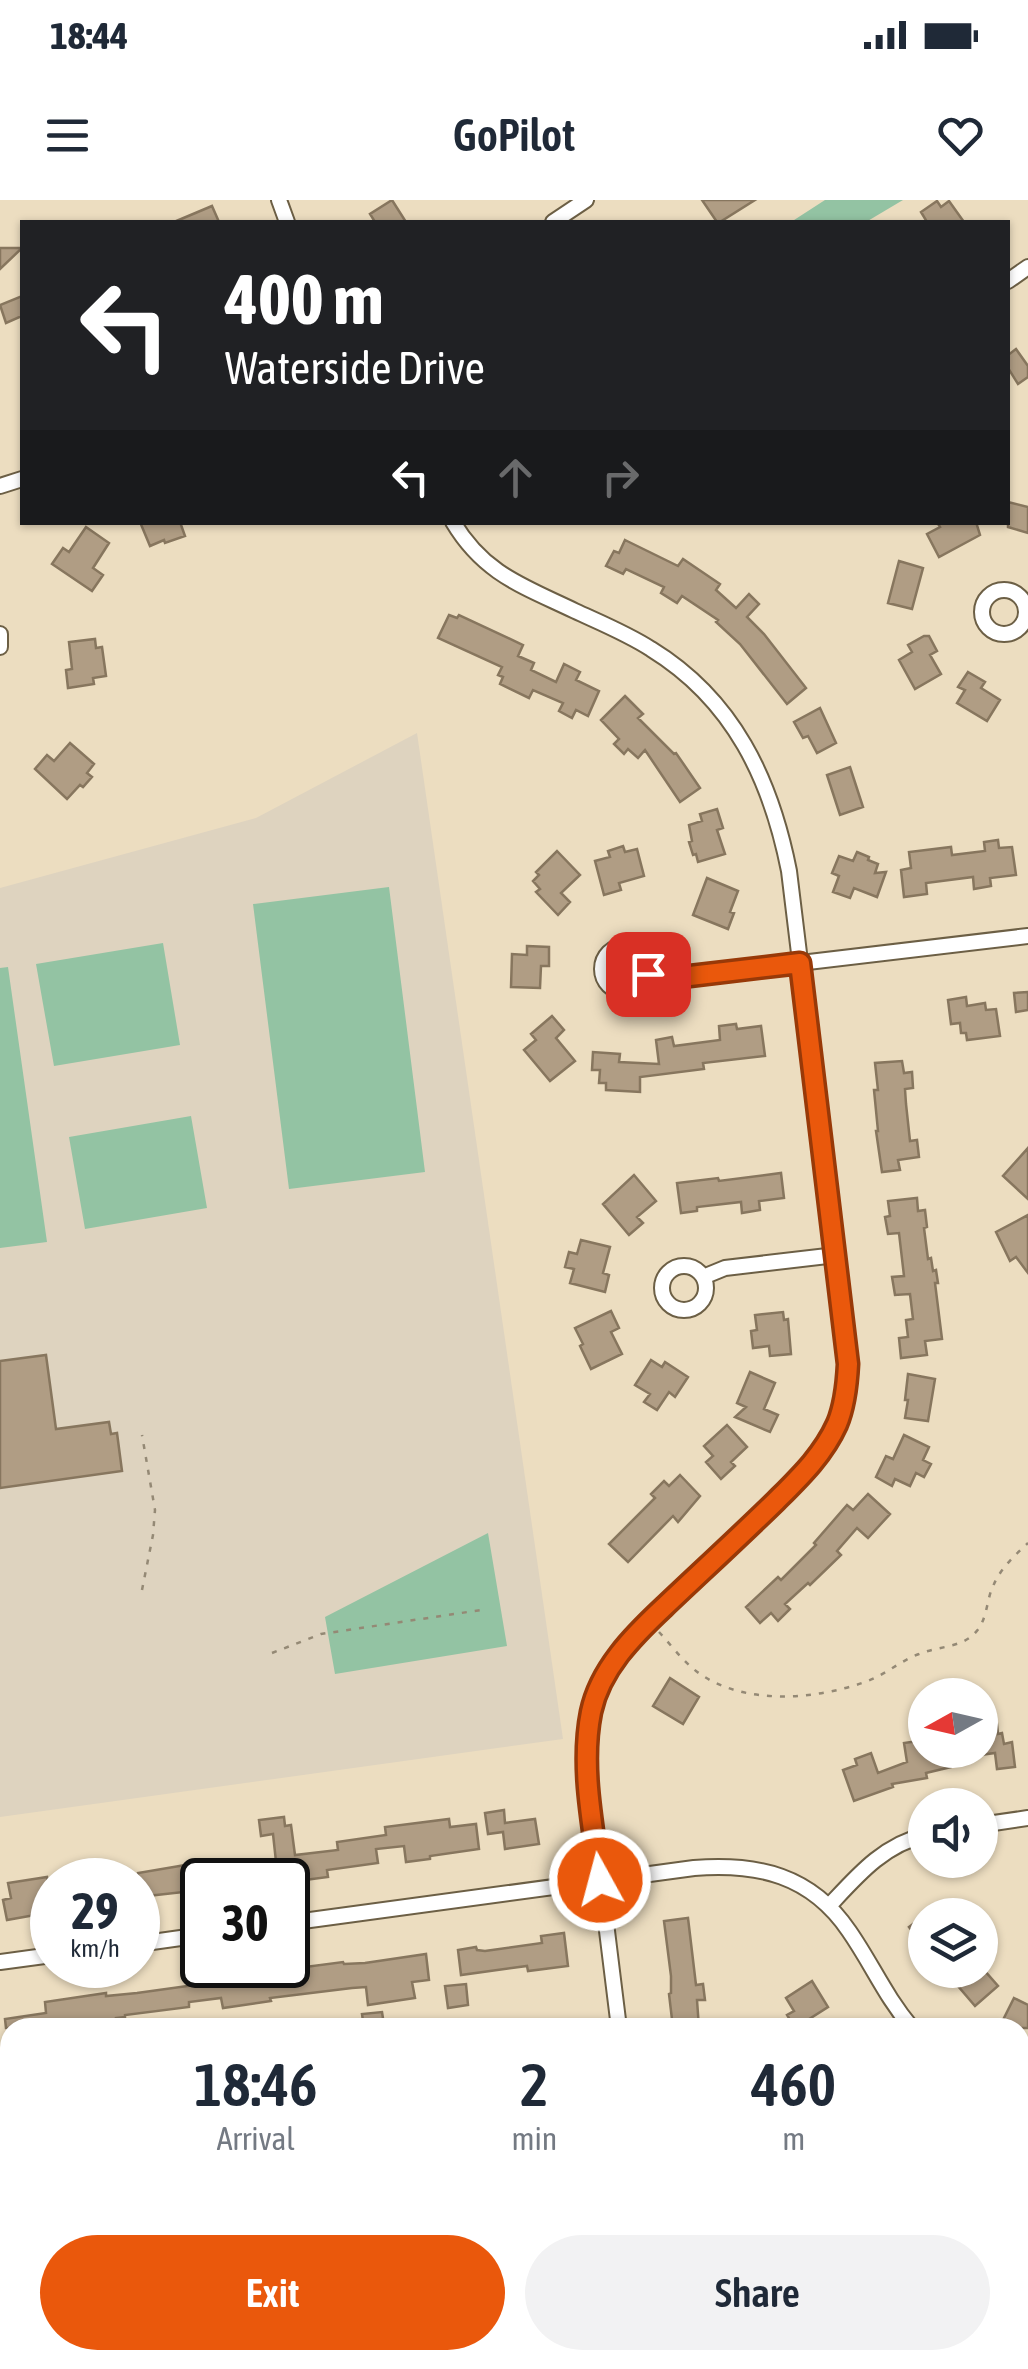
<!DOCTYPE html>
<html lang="en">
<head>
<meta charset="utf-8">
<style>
	body { margin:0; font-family:"Asap Condensed",sans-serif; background:#f2f2f3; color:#1f2937; height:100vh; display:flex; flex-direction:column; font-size:38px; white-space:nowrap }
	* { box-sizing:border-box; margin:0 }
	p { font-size:32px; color:#747a83 }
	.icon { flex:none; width:55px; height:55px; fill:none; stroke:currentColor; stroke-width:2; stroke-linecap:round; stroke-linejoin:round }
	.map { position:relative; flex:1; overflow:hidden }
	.sheet { position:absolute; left:0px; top:1818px; width:1030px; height:352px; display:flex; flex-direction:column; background:#fff; border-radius:30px 30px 0 0; box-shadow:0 2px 8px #0004 }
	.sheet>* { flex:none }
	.banner { position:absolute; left:20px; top:20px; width:990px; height:305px; border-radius:0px; box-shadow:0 2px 8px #0004; background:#202124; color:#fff; overflow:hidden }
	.needle { width:65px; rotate:262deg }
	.fabs { position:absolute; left:908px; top:1478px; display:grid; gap:20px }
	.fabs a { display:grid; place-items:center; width:90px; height:90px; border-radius:50%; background:#fff; box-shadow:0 2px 8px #0004; font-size:50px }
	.speed { position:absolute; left:30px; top:1658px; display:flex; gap:20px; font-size:50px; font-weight:700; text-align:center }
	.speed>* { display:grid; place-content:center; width:130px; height:130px; border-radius:50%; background:#fff; box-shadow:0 2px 8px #0004; line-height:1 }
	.speed small { font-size:25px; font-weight:400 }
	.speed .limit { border:5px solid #111; border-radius:15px; background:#fff; color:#111 }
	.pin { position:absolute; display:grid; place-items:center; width:85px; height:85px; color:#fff; margin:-42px; border-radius:20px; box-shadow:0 5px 15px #0006 }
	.me { position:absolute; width:110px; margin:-55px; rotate:353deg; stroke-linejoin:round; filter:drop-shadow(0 0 8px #0008) }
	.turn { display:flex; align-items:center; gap:35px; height:210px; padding:0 40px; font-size:45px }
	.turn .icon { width:130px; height:130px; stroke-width:2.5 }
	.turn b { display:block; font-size:70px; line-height:85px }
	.lanes { display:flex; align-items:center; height:95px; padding:0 40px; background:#0003; justify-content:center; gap:50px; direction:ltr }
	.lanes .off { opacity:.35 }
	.eta { display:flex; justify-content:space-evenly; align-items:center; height:170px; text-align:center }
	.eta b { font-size:60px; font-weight:600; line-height:70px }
	.button { display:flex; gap:20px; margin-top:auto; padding:20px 40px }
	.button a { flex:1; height:115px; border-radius:60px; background:#ea580c; color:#fff; font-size:40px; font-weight:600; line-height:115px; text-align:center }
	.button a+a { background:#f2f2f3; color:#1f2937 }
	.status { display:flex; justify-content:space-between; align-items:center; height:70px; padding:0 50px; background:#fff; direction:ltr }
	.status svg { height:28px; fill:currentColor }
	header { display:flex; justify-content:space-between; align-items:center; height:130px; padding:0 40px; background:#fff; font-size:45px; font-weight:600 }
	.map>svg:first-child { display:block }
</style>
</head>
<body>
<div class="status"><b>18:44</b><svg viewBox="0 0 49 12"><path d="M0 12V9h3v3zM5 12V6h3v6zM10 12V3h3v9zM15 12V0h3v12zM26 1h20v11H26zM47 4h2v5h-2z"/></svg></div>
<header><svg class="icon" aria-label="menu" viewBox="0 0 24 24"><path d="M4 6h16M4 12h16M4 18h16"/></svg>GoPilot<svg class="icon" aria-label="heart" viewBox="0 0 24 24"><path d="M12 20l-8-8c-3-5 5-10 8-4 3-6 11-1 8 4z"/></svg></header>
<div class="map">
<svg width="1028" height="2169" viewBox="0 0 1028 2169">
	<rect width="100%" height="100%" fill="#ecddc0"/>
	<path fill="#ded3bf" d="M417,533l146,1006 -563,78v-929l256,-70z"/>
	<path fill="#93c3a3" d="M825,0h78l-37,22h-75z
		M389,687l36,285 -136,17 -36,-285z
		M163,743l17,102 -126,21 -18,-102z
		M8,767l39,275 -47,6v-280z
		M191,916l16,92 -122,21 -16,-92z
		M488,1333l19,113 -172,28 -10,-57z"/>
	<path fill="#b09d84" stroke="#87765e" stroke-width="2.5" d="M392,0l14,22h-31l-5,-8z
		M702,0h53l-35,22h-3z
		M937,1l4,6 8,-6 15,21h-37l-6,-10z
		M212,6l7,16h-45z
		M0,48h22l-22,21z
		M22,96v20l-16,7 -6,-18z
		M1016,149l12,17v11l-10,7 -10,-16v-13z
		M1008,302l20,5v26l-20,-6z
		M140,322h40l5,14 -20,7 -1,-3 -14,6z
		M937,322h39l4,13 -41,22 -12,-23 13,-7z
		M86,327l23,16 -16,25 10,7 -11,16 -40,-27 11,-16 6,4z
		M625,340l53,26 5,-7 37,25 -4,6 20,18 13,-14 10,10 -12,13 17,17 42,54 -19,16 -47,-60 -24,-22 2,-2 -36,-24 -5,7 -16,-10 3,-6 -38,-18 -3,5 -17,-8 8,-15 5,2z
		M899,361l24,7 -11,41 -24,-6z
		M449,415l8,3 2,-3 64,30 -5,11 16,7 -3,7 25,12 8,-18 16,8 -4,8 23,11 -11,25 -12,-6 -4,8 -13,-7 4,-8 -30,-13 -4,8 -29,-14 3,-7 -5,-2 4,-8 -64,-29z
		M924,436h5l8,15 -7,4 11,19 -26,15 -16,-29 13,-8 -4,-7z
		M95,439l1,9 6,-1 4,29 -13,2 1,6 -26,4 -2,-18 6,-1 -3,-27z
		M968,472l17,10 -4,6 19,12 -13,21 -30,-18 8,-13 -7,-3z
		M625,496l18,18 -5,4 36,36 2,-1 24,35 -20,14 -35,-52 -7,8 -10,-9 -4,5 -10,-10 5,-5 -18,-19z
		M820,508l16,35 -19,10 -9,-17 -5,2 -9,-16z
		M70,543l24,21 -7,9 5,4 -9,10 -3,-2 -13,14 -32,-30 12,-14 7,6z
		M850,567l13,40 -23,8 -13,-40z
		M717,609l6,19 -6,2 8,24 -27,8 -2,-8 -3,1 -4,-13 3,-1 -3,-16 13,-4 -2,-7z
		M998,640l1,8 13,-1 4,28 -26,3 1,8 -17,3 -1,-12 -47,6 1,11 -23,3 -3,-27 10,-2 -2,-16 42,-5 1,8 33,-4 -1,-9z
		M623,646l2,6 12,-3 7,27 -25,7 2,7 -17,5 -9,-34 15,-4 -2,-6z
		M557,651l23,24 -19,18 9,9 -12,13 -22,-23 4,-3 -7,-8 6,-6 -3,-3z
		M857,652l12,5 -1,3 10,4 -3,9 11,-1 -9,25 -23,-9 -4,10 -17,-6 6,-16 -7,-3 7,-17 14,5z
		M707,678l31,13 -8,21 4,1 -6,16 -35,-14z
		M527,746l22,1v19h-8l-1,22 -29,-1 1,-33 15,1z
		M1028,792v18l-12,2 -2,-19z
		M966,797l1,9 18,-3 1,7 10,-1 4,27 -33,4 -1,-7h-5l-1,-10 -9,1 -3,-24z
		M552,816l12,14 -8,8 19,23 -25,20 -26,-31 12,-10 -5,-6z
		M736,824l1,5 24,-3 4,30 -62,7 1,6 -64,8v15l-34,-2v-7h-7l1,-13h-8l1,-18 27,2 -1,8 40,2 -3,-24 16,-3 2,9 46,-6 -1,-14z
		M902,861l2,12 8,-1 1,16 -8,1 1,15 4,37 7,-1 2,17 -21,3 2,10 -18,2 -6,-41h2l-4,-41h4l-3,-27z
		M1028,948v51l-25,-23z
		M781,973l3,25 -25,3 1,9 -18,3 -1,-11 -44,5v4l-16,2 -4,-30 41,-5 1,3z
		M634,975l22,26 -19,16 6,6 -14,12 -26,-31z
		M917,998l1,13 7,-1 2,17 -3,1 4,31 3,-1 2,13 3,-1 2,13h-3l7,56 -17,2 2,14 -26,3 -2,-20 9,-1 -2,-17 7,-1 -3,-25 -15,1 -3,-18 12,-1 -5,-43 -11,1 -3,-17 5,-1 -2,-15z
		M1028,1015v58l-12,-16 -6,4 -14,-29z
		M581,1040l29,7 -7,26 6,2 -4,17 -35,-9 4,-14 -9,-2 4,-15 8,2z
		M611,1111l8,17 -8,4 11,22 -31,15 -11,-23 3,-2 -8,-16z
		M783,1112l1,8 4,-1 3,35 -21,2 -1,-10 -16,2 -2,-17 6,-1 -2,-15z
		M46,1155l10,74 53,-7 2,12 6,-1 5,38 -122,17v-127z
		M651,1160l11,7 3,-5 23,15 -13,20 -6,-5 -12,18 -13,-8 6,-8 -15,-9z
		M750,1172l25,11 -11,26 14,6 -8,17 -35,-15 11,-10 -9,-4z
		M908,1174l27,5 -7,42 -23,-3 3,-18h-3z
		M727,1225l20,22 -16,15 4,4 -14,13 -15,-17 7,-6 -9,-10z
		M904,1235l25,12 -6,13 8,4 -7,13 -8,-4 -6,13 -15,-7 -3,7 -16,-9 10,-21 7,3z
		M680,1275l20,21 -22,26 -5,-6 -45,46 -19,-18 46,-46 -4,-4 13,-13 5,5z
		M868,1294l22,20 -22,24 -11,-10 -20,23 4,4 -31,30 -2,-2 -23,21 5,5 -12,12 -7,-8 -11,10 -14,-16 32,-30 3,3 35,-35 -2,-2 33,-38 6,5z
		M670,1478l29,19 -16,27 -30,-18z
		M997,1524l1,10 4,-1 2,11 8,-2 3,25 -18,2 -2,-16 -15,2v-28z
		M925,1540v10h24l2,17 -25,6 1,5 -35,6 1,3 -39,14 -11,-31 14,-5 -2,-6 16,-6 7,20 29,-11 -3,-19z
		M504,1610l1,13 30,-4 4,25 -34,5 -2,-17 -15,2 -3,-21z
		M284,1617l1,9 6,-1 4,30 43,-5 -1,-8 49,-7 -1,-8 64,-8 1,8 26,-3 3,25 -49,7v3l-24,3 -2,-16 -28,3 2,14 -51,7 1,7 -31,4v-3l-19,2 -5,-46 -12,2 -2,-16z
		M209,1661l1,6 27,-4 3,17h-38v10l-64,7v-24z
		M47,1677l5,32 -18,2 1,4 -28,5 -4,-20 8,-2 -3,-15z
		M925,1715v33l-16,-21z
		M688,1718l8,67 7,-1 2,16h-8l2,28h-26l-4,-34 2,-1v-17l-7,-55z
		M564,1733l4,33 -40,5 -1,-5 -66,9 -3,-25 18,-3 1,3 8,1 57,-8 -1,-7z
		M426,1754l3,26 -17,2 3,16 -47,7 -2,-18 -14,1 -82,10 1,3 -48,7 -2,-10 -32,4v5l-64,8v2l-9,1 1,10h-111l-1,-9 41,-6 -1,-11 61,-9v3l31,-3 65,-9 -1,-4 66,-8 76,-10 1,2 21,-1z
		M962,1770h22l14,16 -23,20 -23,-27z
		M812,1781l16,26 -33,21 -8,-13 7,-4 -8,-13z
		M466,1784l2,21 -20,3 -3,-22z
		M1014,1798l14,7v23h-29z
		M382,1812l2,13 -20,3 -2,-14z"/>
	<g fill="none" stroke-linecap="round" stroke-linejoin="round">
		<defs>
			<path id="service" d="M0,1896l10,72
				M37,2160l1,9"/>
			<path id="minor" d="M279,0l8,22
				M553,22l33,-22
				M1008,81l20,-14
				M0,286l22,-7
				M453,322c31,52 70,64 122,89 26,12 53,23 76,38 83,51 120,131 138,222l58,476c2,25 0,51 -9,75 -14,34 -41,57 -66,83 -34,34 -70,67 -105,100 -26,24 -52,49 -67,82 -13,28 -13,59 -12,90l31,251
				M982 412a22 22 0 1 1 44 0a22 22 0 1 1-44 0Z
				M0,434v13
				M602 769a23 23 0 1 1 46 0a23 23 0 1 1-46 0Z
				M647,774l26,4 355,-42
				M662 1088a22 22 0 1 1 44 0a22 22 0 1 1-44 0Z
				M703,1077l22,-9 111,-13
				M980,1625l48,-7
				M829,1706c28,-30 54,-61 96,-71
				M288,1723l406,-55c64,-5 117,7 155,63 23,33 36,65 63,97
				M138,1744l64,-9
				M0,1762l52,-7
				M1020,1900l8,2
				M659,2160v9"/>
		</defs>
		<use href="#service" stroke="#6c5f45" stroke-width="10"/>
		<use href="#minor" stroke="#6c5f45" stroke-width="18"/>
		<path stroke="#948975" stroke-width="2.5" stroke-dasharray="5 8" stroke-linecap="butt" d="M142,1390l11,-55 2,-25 -13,-75
			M659,1432c12,13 23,28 37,39 46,35 118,29 169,11 20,-7 35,-21 54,-28 19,-8 42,-6 56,-21 13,-13 11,-34 19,-49 7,-16 22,-30 34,-41
			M272,1453l49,-19 160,-24
			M0,2019l10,-2"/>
		<use href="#service" stroke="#fff" stroke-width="6"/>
		<use href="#minor" stroke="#fff" stroke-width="14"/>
	</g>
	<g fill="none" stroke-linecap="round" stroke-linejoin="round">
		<defs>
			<path id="route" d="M600,1680c-7,-54 -20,-113 -9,-168 9,-43 42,-76 73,-105 37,-35 75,-70 112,-106 24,-24 47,-46 61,-77 8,-19 10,-40 11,-60l-48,-401 -127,15 -25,-4"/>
		</defs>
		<use href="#route" stroke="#983908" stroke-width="25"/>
		<use href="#route" stroke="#ea580c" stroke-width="18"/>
	</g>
</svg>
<div class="fabs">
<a><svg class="needle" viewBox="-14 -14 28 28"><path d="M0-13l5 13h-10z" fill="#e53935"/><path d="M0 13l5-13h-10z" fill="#747a83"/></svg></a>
<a><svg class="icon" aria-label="sound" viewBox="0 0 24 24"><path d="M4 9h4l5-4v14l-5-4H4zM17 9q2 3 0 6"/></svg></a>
<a><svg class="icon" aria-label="layers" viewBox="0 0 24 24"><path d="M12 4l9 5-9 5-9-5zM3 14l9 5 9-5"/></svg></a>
</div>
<div class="speed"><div>29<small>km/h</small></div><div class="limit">30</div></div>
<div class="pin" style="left:648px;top:774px;background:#d93025"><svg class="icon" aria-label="arrive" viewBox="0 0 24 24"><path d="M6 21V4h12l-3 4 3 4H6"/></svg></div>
<svg class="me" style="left:600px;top:1680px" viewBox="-20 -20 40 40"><circle r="17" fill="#ea580c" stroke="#fff" stroke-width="3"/><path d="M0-11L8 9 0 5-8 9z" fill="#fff"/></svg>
<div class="banner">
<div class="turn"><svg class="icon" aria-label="left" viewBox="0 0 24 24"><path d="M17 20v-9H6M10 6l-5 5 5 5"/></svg><div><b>400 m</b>Waterside Drive</div></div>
<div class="lanes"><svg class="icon" aria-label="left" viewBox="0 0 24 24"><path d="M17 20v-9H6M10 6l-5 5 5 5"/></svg><svg class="icon off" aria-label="ahead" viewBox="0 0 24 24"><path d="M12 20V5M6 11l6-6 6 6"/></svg><svg class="icon off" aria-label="right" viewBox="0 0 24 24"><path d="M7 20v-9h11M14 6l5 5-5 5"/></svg></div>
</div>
<section class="sheet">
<div class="eta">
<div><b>18:46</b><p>Arrival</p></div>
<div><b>2</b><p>min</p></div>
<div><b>460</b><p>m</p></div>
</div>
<div class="button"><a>Exit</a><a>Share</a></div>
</section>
</div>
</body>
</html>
